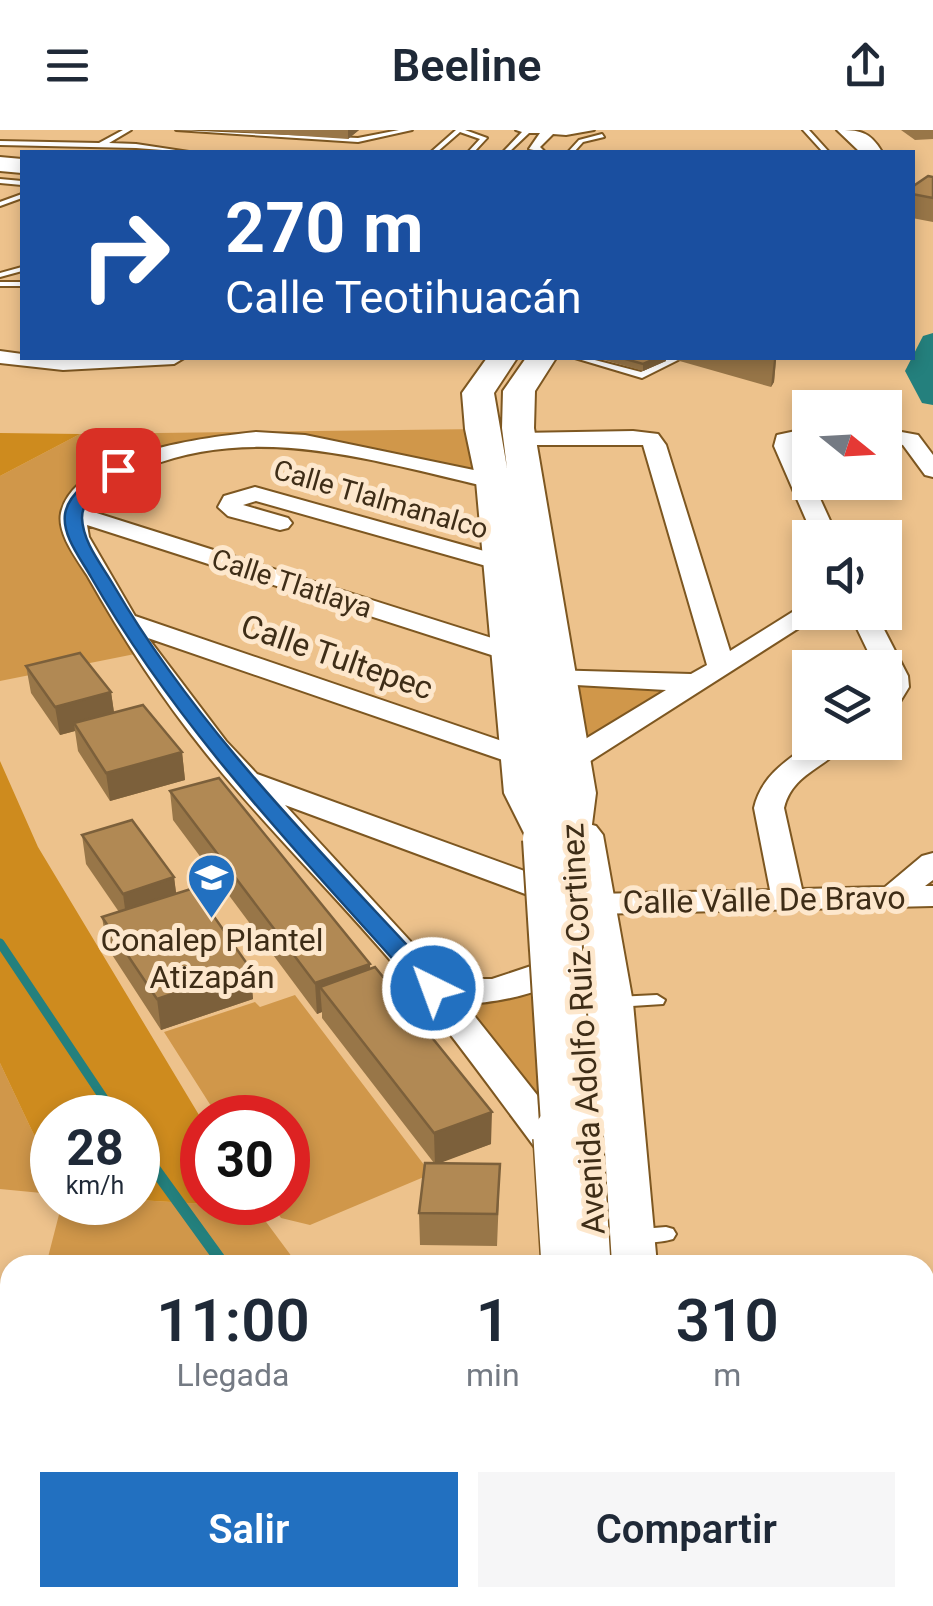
<!DOCTYPE html>
<html lang="es">
<head>
<meta charset="utf-8">
<style>
	body { margin:0; font-family:Roboto,sans-serif; background:#f6f6f7; color:#1f2937; height:100vh; display:flex; flex-direction:column; font-size:38px; white-space:nowrap }
	* { box-sizing:border-box; margin:0 }
	p { font-size:32px; color:#747a83 }
	.icon { flex:none; width:55px; height:55px; fill:none; stroke:currentColor; stroke-width:2; stroke-linecap:round; stroke-linejoin:round }
	.map { position:relative; flex:1; overflow:hidden }
	.panel { position:absolute; left:0px; top:1125px; width:935px; height:352px; display:flex; flex-direction:column; background:#fff; border-radius:30px 30px 0 0; box-shadow:0 5px 15px #0003 }
	.panel>* { flex:none }
	.hud { position:absolute; left:20px; top:20px; width:895px; height:210px; border-radius:0px; box-shadow:0 5px 15px #0003; background:#1a4fa0; color:#fff; overflow:hidden }
	.needle { width:65px; rotate:108deg }
	.fabs { position:absolute; left:792px; top:260px; display:grid; gap:20px }
	.fabs a { display:grid; place-items:center; width:110px; height:110px; border-radius:0px; background:#fff; box-shadow:0 5px 15px #0003; font-size:50px }
	.speed { position:absolute; left:30px; top:965px; display:flex; gap:20px; font-size:50px; font-weight:700; text-align:center }
	.speed>* { display:grid; place-content:center; width:130px; height:130px; border-radius:50%; background:#fff; box-shadow:0 5px 15px #0003; line-height:1 }
	.speed small { font-size:25px; font-weight:400 }
	.speed .limit { border:15px solid #d22; background:#fff; color:#111 }
	.pin { position:absolute; display:grid; place-items:center; width:85px; height:85px; color:#fff; margin:-42px; border-radius:20px; box-shadow:0 5px 15px #0006 }
	.me { position:absolute; width:110px; margin:-55px; rotate:318deg; stroke-linejoin:round; filter:drop-shadow(0 0 8px #0008) }
	.turn { display:flex; align-items:center; gap:35px; height:210px; padding:0 40px; font-size:45px }
	.turn .icon { width:130px; height:130px; stroke-width:2.5 }
	.turn b { display:block; font-size:70px; line-height:85px }
	.eta { display:flex; justify-content:space-evenly; align-items:center; height:170px; text-align:center }
	.eta b { font-size:60px; font-weight:600; line-height:70px }
	.action { display:flex; gap:20px; margin-top:auto; padding:20px 40px }
	.action a { flex:1; height:115px; border-radius:0px; background:#2270c0; color:#fff; font-size:40px; font-weight:600; line-height:115px; text-align:center }
	.action a+a { background:#f6f6f7; color:#1f2937 }
	header { display:flex; justify-content:space-between; align-items:center; height:130px; padding:0 40px; background:#fff; font-size:45px; font-weight:600 }
	.map>svg:first-child { display:block }
</style>
</head>
<body>
<header><svg class="icon" aria-label="menu" viewBox="0 0 24 24"><path d="M4 6h16M4 12h16M4 18h16"/></svg>Beeline<svg class="icon" aria-label="share" viewBox="0 0 24 24"><path d="M12 15V3M7 8l5-5 5 5M5 13v7h14v-7"/></svg></header>
<div class="map">
<svg width="933" height="1476" viewBox="0 0 933 1476">
	<rect width="100%" height="100%" fill="#edc28c"/>
	<path fill="#d0974a" d="M481,299l12,52 -237,-43 -138,32 -45,43 72,139 -145,29v-205l80,-42z
		M558,546l137,7 -125,78z
		M549,841l2,168 -118,-151z
		M295,865l136,179 -121,51 -29,-7 -10,-15 17,-1v-84l-70,-1 -54,-85 91,-30 5,5z
		M0,933l52,110v21l-52,-5z
		M138,1070l117,7 43,58h-252l16,-62z
		M10,1280v188h562v8h-572v-156z"/>
	<path fill="#ce8b1e" d="M0,303l80,1 -80,42z
		M0,631l38,86 164,273v82l51,1 2,4 -117,-7v-82h-86v55l-52,-110z"/>
	<g fill="none" stroke-linecap="round" stroke-linejoin="round">
		<path stroke="#24807d" stroke-width="9" d="M0,813l117,175"/>
		<path stroke="#24807d" stroke-width="12" d="M138,1016l86,119"/>
		<path fill="#24807d" fill-rule="evenodd" d="M933,203v72l-11,-2 -17,-32 18,-35z"/>
		<defs>
			<path id="service" d="M123,0h8l-22,13 27,1 53,8 -53,-4 -136,-3v-4l99,2z
				M176,0l182,8 41,-8h13l-54,12z
				M456,0h9l22,8 -13,14h-6l12,-13 -20,-7 -23,20h-6z
				M516,0h78l-28,5 -13,-1 -13,13 4,4 -1,1 -14,-3 11,-16h-11l-20,19h-6l19,-20z
				M803,0h6l20,22h-6z
				M602,4l2,3 -21,5 -9,10h-6l11,-12z
				M0,49l22,2v4l-22,-2z
				M22,64v4l-22,8v-4z
				M22,137v4l-22,6v-4z
				M0,152h22v4h-22z
				M575,228h12l54,14 23,-11 -4,-3h14l4,2 -36,18z
				M657,865l8,5 -2,4 -47,3 -8,-5 8,-5z
				M666,1097l7,2 3,5 -3,5c-13,4 -31,5 -44,1l-3,-5 3,-5z"/>
			<path id="minor" d="M0,221l22,3v4h162l-10,6 -111,6 -63,-7z
				M810,298v12l-14,6 42,92h-24l-40,-92 3,-11z
				M885,299l33,6 15,20v22l-8,-2 -22,-30 -18,-4z
				M633,301l25,3 8,11 64,206 72,-45 8,-2v8h14l-243,155h-22l-4,-6 4,-6 107,-65 -108,-6 -14,-8 4,-6 143,4 16,-9 -64,-220h-124l-11,-6 11,-6z
				M256,302l49,3 188,39 11,7 -11,7c-114,-25 -232,-66 -346,-21 -25,9 -47,19 -60,43l433,137 4,6 -4,6 -10,2 -423,-136 2,12 46,79 399,136 5,6 -5,6h-20l-366,-126 78,103 31,33 295,107 5,7 -5,7h-24l-243,-90 160,174h47l57,-19 12,3 6,8c-15,23 -76,32 -102,33l99,125 6,10 -6,10 -14,4 -14,-4c-38,-51 -75,-102 -115,-152 -68,-85 -148,-160 -216,-245 -45,-56 -83,-115 -118,-177 -10,-16 -30,-41 -26,-62 13,-60 146,-76 195,-81z
				M255,357l258,72 3,5 -12,7 -248,-70 -13,4 45,13 4,5 -4,5 -8,2 -52,-14 -10,-9 6,-11z
				M849,482h26l33,64 1,11 -14,23 -10,2v-44h-9z
				M813,612h34c-20,26 -55,31 -63,66l18,81 83,-2 37,-31 11,-3v27l-8,6h8v20l-339,8 -12,-3 -5,-7 5,-7 12,-3 176,-4 -16,-82c7,-32 33,-48 59,-66z
				M798,1468h59l4,8h-59z"/>
			<path id="secondary" d="M581,692l15,4 7,9 30,168 24,262h-60l-14,-262 -24,-168 7,-9z
				M933,1312v58l-8,3v-58z
				M933,1371v62l-8,3v-62z
				M537,1468h70l1,8h-72z
				M673,1468h108l4,8h-109z"/>
			<path id="primary" d="M837,0c22,0 33,1 45,22h-22z
				M0,27l22,2v14l-22,-2z
				M487,228h30l-23,35 13,75 -5,-40 1,-37 23,-33h30l-21,33 -1,37 62,365 -6,47 4,51 -7,11 -18,4 -18,-4 -7,-11 -2,-39 -10,-3 -28,-56 -28,-312 -11,-52 -3,-36z
				M582,1468h78l1,8h-80z"/>
		</defs>
		<use href="#service" stroke="#7d5721" stroke-width="4"/>
		<use href="#minor" stroke="#7d5721" stroke-width="4"/>
		<use href="#secondary" stroke="#7d5721" stroke-width="4"/>
		<use href="#primary" stroke="#7d5721" stroke-width="4"/>
		<use href="#service" fill="#fff" fill-rule="evenodd"/>
		<use href="#minor" fill="#fff" fill-rule="evenodd"/>
		<use href="#secondary" fill="#fff" fill-rule="evenodd"/>
		<use href="#primary" fill="#fff" fill-rule="evenodd"/>
		<defs>
			<path id="primary-bridge-far1" d="M549,709l19,300"/>
			<path id="primary-bridge" d="M568,1007l8,128"/>
		</defs>
		<use href="#primary-bridge-far1" stroke="#7d5721" stroke-width="56" stroke-linecap="butt"/>
		<use href="#primary-bridge" stroke="#7d5721" stroke-width="72" stroke-linecap="butt"/>
		<use href="#primary-bridge-far1" stroke="#fff" stroke-width="52"/>
		<use href="#primary-bridge" stroke="#fff" stroke-width="69"/>
	</g>
	<path fill="#987648" d="M210,0h149l-11,9z
		M901,0h32v9l-18,1z
		M933,47v45l-21,-4v-31z
		M597,228h69v3l-23,10z
		M669,228h110l-3,2 -2,22 -3,5z
		M26,536l85,26 3,20 68,40 3,28 -75,21 -32,-50 -3,-20 -15,4 -29,-42z
		M170,661l200,178 121,175 -53,19 61,33 -2,50 -77,-1 -1,-32 15,-50 -112,-145v-6l-5,2 -144,-194z
		M82,705l92,42 2,17 74,74 3,31 -92,31 -54,-83 -5,-30 17,-5 -33,-48z"/>
	<path fill="#7c603b" d="M348,0h11l-11,9z
		M657,228h9v3l-23,10v-7z
		M771,228h8l-3,2 -2,22 -3,5 3,-28z
		M111,562l4,28 -41,3 1,8 -15,4 -5,-28z
		M182,622l3,28 -75,21 -4,-28z
		M174,747l4,30 -51,17 -4,-30z
		M370,834l1,31 -51,-8 2,25 -5,2 -2,-31z
		M250,838l3,31 -92,31 -4,-31z
		M492,982l-1,32 -56,21 -1,-32z"/>
	<path fill="#b18954" stroke="#7c603b" stroke-width="2.5" d="M928,46l5,1v21l-21,-4v-7z
		M622,228h35l-14,6z
		M80,523l31,39 -56,15 -29,-41z
		M143,575l39,47 -76,21 -32,-50z
		M219,648l151,186 -55,19 -145,-192z
		M132,690l42,57 -51,17 -41,-59z
		M194,758l56,80 -93,31 -55,-82z
		M375,837l117,145 -58,21 -114,-146z
		M425,1033l75,1 -3,50 -78,-1z"/>
	<path fill="#2270c0" stroke="#16497d" stroke-width="2.5" d="M112,337l14,3c-15,15 -44,23 -44,48 1,25 20,47 32,68 87,149 212,270 328,397l4,5 -4,6h-18c-118,-133 -244,-261 -333,-417 -10,-18 -29,-41 -26,-63 4,-23 29,-36 47,-47z"/>
	<defs>
		<symbol id="school-pin" viewBox="-11 -11 22 30"><path d="M0 17L-7.5 6A9.5 9.5 0 1 1 7.5 6Z" fill="#2270c0" stroke="#fde7cc"/><path d="M0-5L7-2L0 1L-7-2ZM-4 1L0 2.5L4 1V4Q0 6-4 4Z" fill="#fff"/></symbol>
	</defs>
	<g fill-rule="evenodd">
		<use href="#school-pin" x="184" y="720" width="55" height="75"/>
	</g>
	<g text-anchor="middle" stroke-width="10" stroke-linejoin="round" paint-order="stroke">
		<g font-size="28" fill="#3e2d17" stroke="#fde7cc">
			<text transform="translate(381 369) rotate(16)" y="10">Calle Tlalmanalco</text>
			<text transform="translate(292 453) rotate(18)" y="10">Calle Tlatlaya</text>
		</g>
		<g font-size="32" fill="#3e2d17" stroke="#fde7cc">
			<text transform="translate(337 527) rotate(19)" y="11">Calle Tultepec</text>
			<text transform="translate(764 770) rotate(-1)" y="11">Calle Valle De Bravo</text>
			<text transform="translate(583 899) rotate(-93)" y="11">Avenida Adolfo Ruiz Cortinez</text>
		</g>
		<g font-size="32" fill="#3e2d17" stroke="#fde7cc">
			<text x="212" y="821">Conalep Plantel<tspan x="212" dy="37">Atizapán</tspan></text>
		</g>
	</g>
</svg>
<div class="fabs">
<a><svg class="needle" viewBox="-14 -14 28 28"><path d="M0-13l5 13h-10z" fill="#e53935"/><path d="M0 13l5-13h-10z" fill="#747a83"/></svg></a>
<a><svg class="icon" aria-label="sound" viewBox="0 0 24 24"><path d="M4 9h4l5-4v14l-5-4H4zM17 9q2 3 0 6"/></svg></a>
<a><svg class="icon" aria-label="layers" viewBox="0 0 24 24"><path d="M12 4l9 5-9 5-9-5zM3 14l9 5 9-5"/></svg></a>
</div>
<div class="speed"><div>28<small>km/h</small></div><div class="limit">30</div></div>
<div class="pin" style="left:118px;top:340px;background:#d93025"><svg class="icon" aria-label="arrive" viewBox="0 0 24 24"><path d="M6 21V4h12l-3 4 3 4H6"/></svg></div>
<svg class="me" style="left:433px;top:858px" viewBox="-20 -20 40 40"><circle r="17" fill="#2270c0" stroke="#fff" stroke-width="3"/><path d="M0-11L8 9 0 5-8 9z" fill="#fff"/></svg>
<div class="hud">
<div class="turn"><svg class="icon" aria-label="right" viewBox="0 0 24 24"><path d="M7 20v-9h11M14 6l5 5-5 5"/></svg><div><b>270 m</b>Calle Teotihuacán</div></div>
</div>
<section class="panel">
<div class="eta">
<div><b>11:00</b><p>Llegada</p></div>
<div><b>1</b><p>min</p></div>
<div><b>310</b><p>m</p></div>
</div>
<div class="action"><a>Salir</a><a>Compartir</a></div>
</section>
</div>
</body>
</html>
